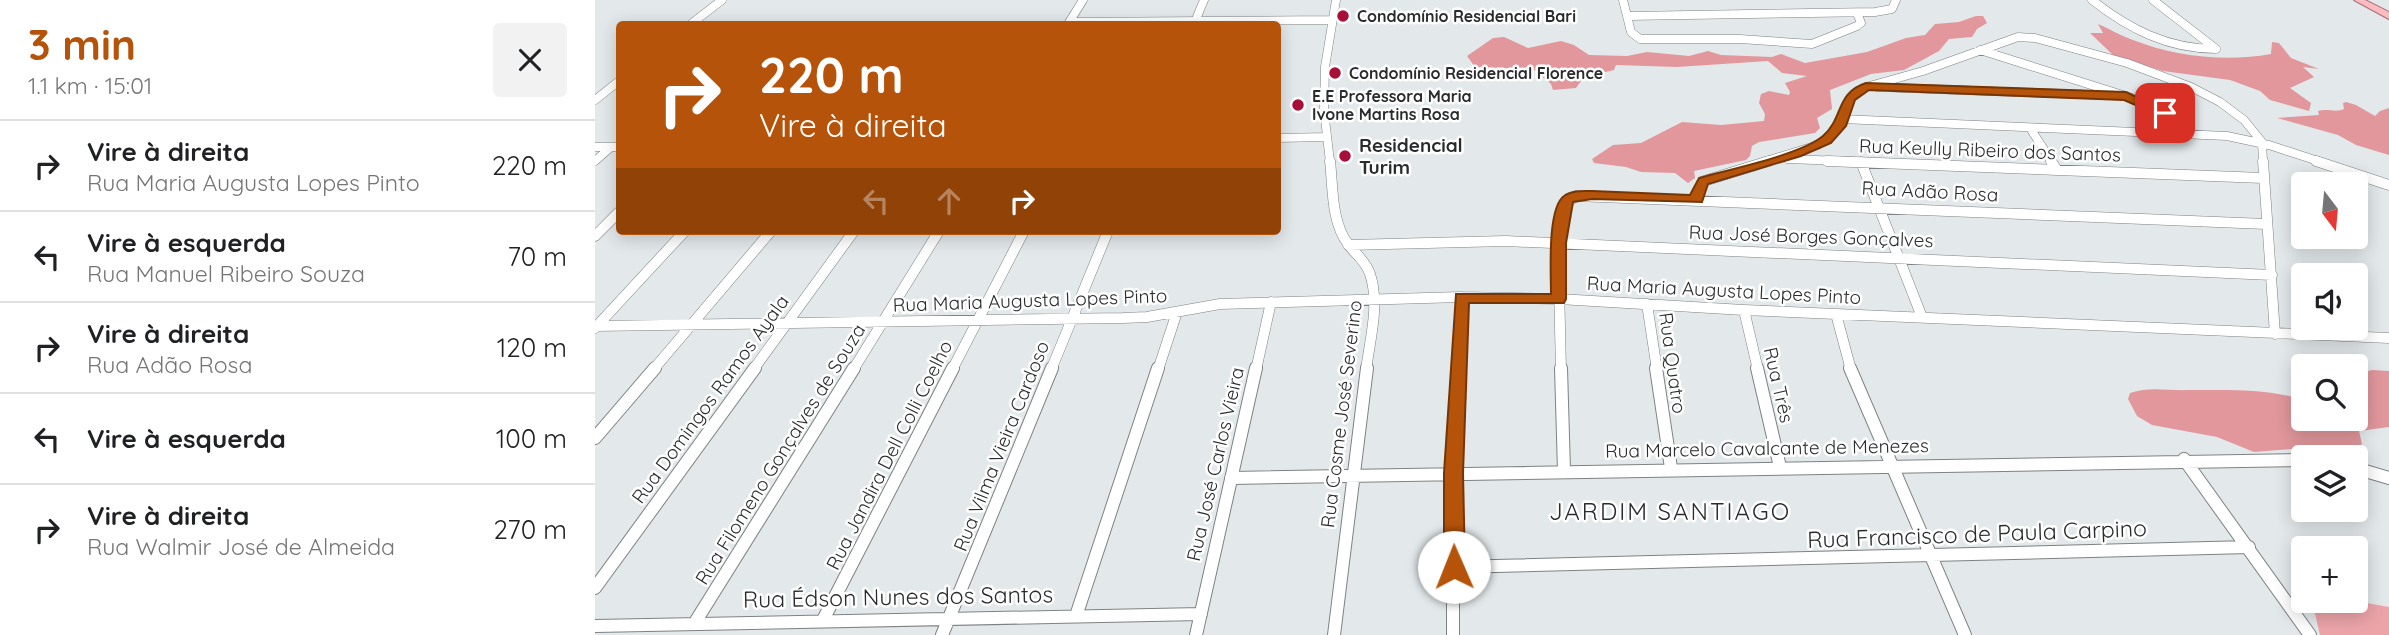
<!DOCTYPE html>
<html lang="pt">
<head>
<meta charset="utf-8">
<style>
	body { margin:0; font-family:Quicksand,sans-serif; background:#f2f2f2; color:#202124; height:100vh; display:flex; flex-direction:column; font-size:26px; white-space:nowrap }
	* { box-sizing:border-box; margin:0 }
	p { font-size:23px; color:#757577 }
	.icon { flex:none; width:38px; height:38px; fill:none; stroke:currentColor; stroke-width:2; stroke-linecap:round; stroke-linejoin:round }
	.map { position:relative; flex:1; overflow:hidden }
	.details { display:flex; flex-direction:column; background:#fff; width:595px }
	.details>* { flex:none }
	.top-card { position:absolute; left:21px; top:21px; width:665px; height:214px; border-radius:7px; box-shadow:0 4px 18px #0003; background:#b45309; color:#fff; overflow:hidden }
	.needle { width:46px; rotate:164deg }
	.controls { position:absolute; left:1696px; top:172px; display:grid; gap:14px }
	.controls a { display:grid; place-items:center; width:77px; height:77px; border-radius:7px; background:#fff; box-shadow:0 4px 18px #0003; font-size:35px }
	.pin { position:absolute; display:grid; place-items:center; width:60px; height:60px; color:#fff; margin:-30px; border-radius:14px; box-shadow:0 4px 10px #0006 }
	.me { position:absolute; width:77px; margin:-38px; rotate:359deg; stroke-linejoin:round; filter:drop-shadow(0 0 5px #0008) }
	.turn { display:flex; align-items:center; gap:24px; height:147px; padding:0 28px; font-size:32px }
	.turn .icon { width:91px; height:91px; stroke-width:2.5 }
	.turn b { display:block; font-size:49px; line-height:60px }
	.lanes { display:flex; align-items:center; height:66px; padding:0 28px; background:#0003; justify-content:center; gap:35px; direction:ltr }
	.lanes .off { opacity:.35 }
	.round { display:grid; place-items:center; flex:none; width:74px; height:74px; border-radius:7px; background:#f2f2f2 }
	.head { display:flex; align-items:center; justify-content:space-between; height:119px; padding:0 28px }
	h1 { font-size:42px; font-weight:700; line-height:52px; color:#b45309 }
	ul { padding:0; list-style:none }
	li { display:flex; align-items:center; gap:21px; height:91px; padding:0 28px; border-top:2px solid #e0e0e0 }
	li div { flex:1 }
	li b { display:block; font-size:26px }
	li em { font-style:normal }
	main { display:flex; flex:1; min-height:0 }
	.map>svg:first-child { display:block }
</style>
</head>
<body>
<main>
<section class="details">
<div class="head"><div><h1>3 min</h1><p>1.1 km · 15:01</p></div><a class="round"><svg class="icon" aria-label="close" viewBox="0 0 24 24"><path d="M6 6l12 12M18 6L6 18"/></svg></a></div>
<ul>
<li><svg class="icon" aria-label="right" viewBox="0 0 24 24"><path d="M7 20v-9h11M14 6l5 5-5 5"/></svg><div><b>Vire à direita</b><p>Rua Maria Augusta Lopes Pinto</p></div><em>220 m</em></li>
<li><svg class="icon" aria-label="left" viewBox="0 0 24 24"><path d="M17 20v-9H6M10 6l-5 5 5 5"/></svg><div><b>Vire à esquerda</b><p>Rua Manuel Ribeiro Souza</p></div><em>70 m</em></li>
<li><svg class="icon" aria-label="right" viewBox="0 0 24 24"><path d="M7 20v-9h11M14 6l5 5-5 5"/></svg><div><b>Vire à direita</b><p>Rua Adão Rosa</p></div><em>120 m</em></li>
<li><svg class="icon" aria-label="left" viewBox="0 0 24 24"><path d="M17 20v-9H6M10 6l-5 5 5 5"/></svg><div><b>Vire à esquerda</b></div><em>100 m</em></li>
<li><svg class="icon" aria-label="right" viewBox="0 0 24 24"><path d="M7 20v-9h11M14 6l5 5-5 5"/></svg><div><b>Vire à direita</b><p>Rua Walmir José de Almeida</p></div><em>270 m</em></li>
</ul>
</section>
<div class="map">
<svg width="1794" height="635" viewBox="0 0 1794 635">
	<rect width="100%" height="100%" fill="#e3e9eb"/>
	<path fill="#eca4a9" d="M1717,601h44l33,6v28h-69z"/>
	<path fill="#e1979c" d="M1381,16h7l4,7 -10,6 -5,8 -23,2 -10,12 -35,19 -33,4 -41,16 2,19 -15,9 3,10 -5,5 -56,9 -7,4 -2,10 -4,4 -52,11 1,7 -7,5 -13,-10 -34,-1 -15,-5 -32,-4 -2,-4 21,-14 28,-2 41,-21 39,3 43,-4 1,-7 -6,-11 2,-9 8,-3 20,4 1,-3 -5,-9 22,-7 -25,-3 -14,-12 -91,6 -61,-2 -2,5 -30,7 -8,11 -23,2 -2,-6 -18,-15 -58,-2 -8,-11 26,-18 11,-1 24,11 33,-7 13,4 15,10 38,1 20,-4 42,4 19,-5 13,4 51,2 9,-3 24,9 62,-11 39,-14 19,-3 10,-11 24,-2z
		M1503,24c12,5 23,12 35,16 43,17 93,22 138,14l1,-12 7,1 12,15 28,11 -16,-2 11,10 -24,11 21,15 -2,8 -39,-11 -10,-9 -30,-11 -67,-9 -50,-16 -23,-22h13z
		M1751,102l10,3 19,11 5,-5 9,-3v47l-33,-10 -18,-10 -61,-17 42,-3 -1,-4c9,-3 18,2 26,-2l-1,-6z
		M1777,370l17,1v56l-30,4 3,13 -11,13h-13l-33,-9 -51,4 -37,-15 -65,-12 -15,-9 -9,-17 2,-6c20,-7 38,-2 59,-3 38,0 78,-2 114,10v18h52l1,-44z"/>
	<g fill="none" stroke-linecap="round" stroke-linejoin="round">
		<defs>
			<path id="minor-far2" d="M1028,0l8,32 9,7h100l72,5 45,-18 4,-3 -4,-10
				M1497,0c37,29 76,49 124,49
				M1558,0l63,49
				M1033,16l247,-4 17,-3 4,-9
				M475,22l262,-2
				M96,24l31,-24
				M473,24l15,-24
				M599,24l10,-24
				M1385,50l165,52 20,11 22,21
				M1281,87l250,9
				M0,100l24,-19
				M1247,119l385,17 42,9 52,17
				M1435,128l22,34
				M682,138l50,-1
				M0,147h24
				M1192,159l83,3
				M0,161l16,-14
				M735,162l-6,-52 1,-43 11,-67
				M1168,162l55,-17 22,-19 10,-28 16,-11 57,-16 95,-34 17,1 92,25 64,24 29,15 24,18 18,22 1,20"/>
			<path id="minor-far1" d="M735,161c3,25 1,61 18,83 7,10 18,17 22,30 10,30 0,65 -4,96
				M1232,161l436,17
				M1456,161l6,9
				M1668,161l12,173
				M1721,161l73,24
				M1266,162l61,155
				M1102,199l1,-9 6,-9 65,-20
				M0,236l24,-24
				M753,245l158,-4 766,34
				M1052,304l10,66
				M1149,310l14,60
				M1241,314l15,56
				M0,326l528,-8 24,-1 73,-13 241,-7 98,2 185,11 645,28
				M0,328l90,-97
				M58,370l118,-139
				M158,370l101,-139
				M258,370l86,-139
				M357,370l72,-139
				M456,370l57,-139
				M563,370l19,-58
				M661,370l15,-68
				M863,370l3,-73
				M966,370l-3,-127 7,-39 11,-8 690,28"/>
			<path id="minor" d="M966,368l3,103
				M1061,368l15,100
				M1162,368l23,99
				M1255,368l115,267
				M0,438l60,-70
				M1589,459l126,176
				M1760,468l34,10
				M636,478l1072,-18
				M859,567l795,-20
				M0,588l160,-220
				M481,616l82,-248
				M228,620l130,-252
				M99,624l160,-256
				M0,626l606,-12
				M347,635l110,-267
				M601,635l60,-267
				M739,635l33,-267
				M858,635v-162l5,-105"/>
			<path id="major" d="M1759,0h11l24,12v7z"/>
		</defs>
		<use href="#minor-far2" stroke="#7d8284" stroke-width="9"/>
		<use href="#minor-far1" stroke="#7d8284" stroke-width="11"/>
		<use href="#minor" stroke="#7d8284" stroke-width="14"/>
		<use href="#major" stroke="#ae6c72" stroke-width="2"/>
		<use href="#minor-far2" stroke="#fff" stroke-width="8"/>
		<use href="#minor-far1" stroke="#fff" stroke-width="10"/>
		<use href="#minor" stroke="#fff" stroke-width="12"/>
		<use href="#major" fill="#fabcc1" fill-rule="evenodd"/>
	</g>
	<path fill="#b45309" stroke="#753606" stroke-width="2" d="M1271,83l260,9 45,21 -10,3 -37,-16 -255,-10 -14,10 -9,26 -15,17 -30,13 -93,28 -6,18 -110,-3 -19,3 -7,41v56l-2,4h-95l-6,170 2,94 -3,7 -8,2 -7,-2 -3,-7v-94l12,-179h95c0,-21 -4,-86 13,-98 8,-6 19,-5 28,-5l98,4 9,-17c31,-9 101,-23 124,-42 21,-18 12,-43 43,-53z"/>
	<g fill="#a70f39" stroke="#fff" stroke-width="2.5">
		<circle cx="748" cy="16" r="7"/>
		<circle cx="740" cy="73" r="7"/>
		<circle cx="703" cy="105" r="7"/>
		<circle cx="750" cy="156" r="7"/>
	</g>
	<g text-anchor="middle" stroke-width="5" stroke-linejoin="round" paint-order="stroke">
		<g font-size="16" font-weight="bold" fill="#292b2c" stroke="#fff" text-anchor="start">
			<text x="762" y="22">Condomínio Residencial Bari</text>
			<text x="754" y="79">Condomínio Residencial Florence</text>
			<text x="717" y="102">E.E Professora Maria<tspan x="717" dy="18">Ivone Martins Rosa</tspan></text>
		</g>
		<g font-size="19" font-weight="bold" fill="#292b2c" stroke="#fff" text-anchor="start">
			<text x="764" y="152">Residencial<tspan x="764" dy="22">Turim</tspan></text>
		</g>
		<g font-size="19" fill="#292b2c" stroke="#fff">
			<text transform="translate(1395 150) rotate(2)" y="7">Rua Keully Ribeiro dos Santos</text>
			<text transform="translate(1335 191) rotate(3)" y="7">Rua Adão Rosa</text>
			<text transform="translate(1216 236) rotate(2)" y="7">Rua José Borges Gonçalves</text>
			<text transform="translate(1129 290) rotate(3)" y="7">Rua Maria Augusta Lopes Pinto</text>
			<text transform="translate(435 300) rotate(-2)" y="7">Rua Maria Augusta Lopes Pinto</text>
			<text transform="translate(1078 363) rotate(82)" y="7">Rua Quatro</text>
			<text transform="translate(1184 385) rotate(77)" y="7">Rua Três</text>
			<text transform="translate(115 399) rotate(-54)" y="7">Rua Domingos Ramos Ayala</text>
			<text transform="translate(746 414) rotate(-83)" y="7">Rua Cosme José Severino</text>
			<text transform="translate(406 446) rotate(-68)" y="7">Rua Vilma Vieira Cardoso</text>
			<text transform="translate(1172 448) rotate(-1)" y="7">Rua Marcelo Cavalcante de Menezes</text>
			<text transform="translate(185 454) rotate(-58)" y="7">Rua Filomeno Gonçalves de Souza</text>
			<text transform="translate(294 455) rotate(-63)" y="7">Rua Jandira Dell Colli Coelho</text>
			<text transform="translate(620 464) rotate(-77)" y="7">Rua José Carlos Vieira</text>
		</g>
		<g font-size="23" fill="#292b2c" stroke="#fff">
			<text transform="translate(1382 534) rotate(-2)" y="8">Rua Francisco de Paula Carpino</text>
			<text transform="translate(303 597) rotate(-1)" y="8">Rua Édson Nunes dos Santos</text>
		</g>
		<g font-size="24" letter-spacing="2" fill="#292b2c" stroke="#fff">
			<text x="1075" y="520">JARDIM SANTIAGO</text>
		</g>
	</g>
</svg>
<div class="controls">
<a><svg class="needle" viewBox="-14 -14 28 28"><path d="M0-13l5 13h-10z" fill="#e53935"/><path d="M0 13l5-13h-10z" fill="#757577"/></svg></a>
<a><svg class="icon" aria-label="sound" viewBox="0 0 24 24"><path d="M4 9h4l5-4v14l-5-4H4zM17 9q2 3 0 6"/></svg></a>
<a><svg class="icon" aria-label="search" viewBox="0 0 24 24"><circle cx="10" cy="10" r="6"/><path d="M15 15l6 6"/></svg></a>
<a><svg class="icon" aria-label="layers" viewBox="0 0 24 24"><path d="M12 4l9 5-9 5-9-5zM3 14l9 5 9-5"/></svg></a>
<a>+</a>
</div>
<div class="pin" style="left:1570px;top:113px;background:#d93025"><svg class="icon" aria-label="arrive" viewBox="0 0 24 24"><path d="M6 21V4h12l-3 4 3 4H6"/></svg></div>
<svg class="me" style="left:859px;top:567px" viewBox="-20 -20 40 40"><circle r="19" fill="#fff"/><path d="M0-13L10 11 0 6-10 11z" fill="#b45309"/></svg>
<div class="top-card">
<div class="turn"><svg class="icon" aria-label="right" viewBox="0 0 24 24"><path d="M7 20v-9h11M14 6l5 5-5 5"/></svg><div><b>220 m</b>Vire à direita</div></div>
<div class="lanes"><svg class="icon off" aria-label="left" viewBox="0 0 24 24"><path d="M17 20v-9H6M10 6l-5 5 5 5"/></svg><svg class="icon off" aria-label="ahead" viewBox="0 0 24 24"><path d="M12 20V5M6 11l6-6 6 6"/></svg><svg class="icon" aria-label="right" viewBox="0 0 24 24"><path d="M7 20v-9h11M14 6l5 5-5 5"/></svg></div>
</div>
</div>
</main>
</body>
</html>
